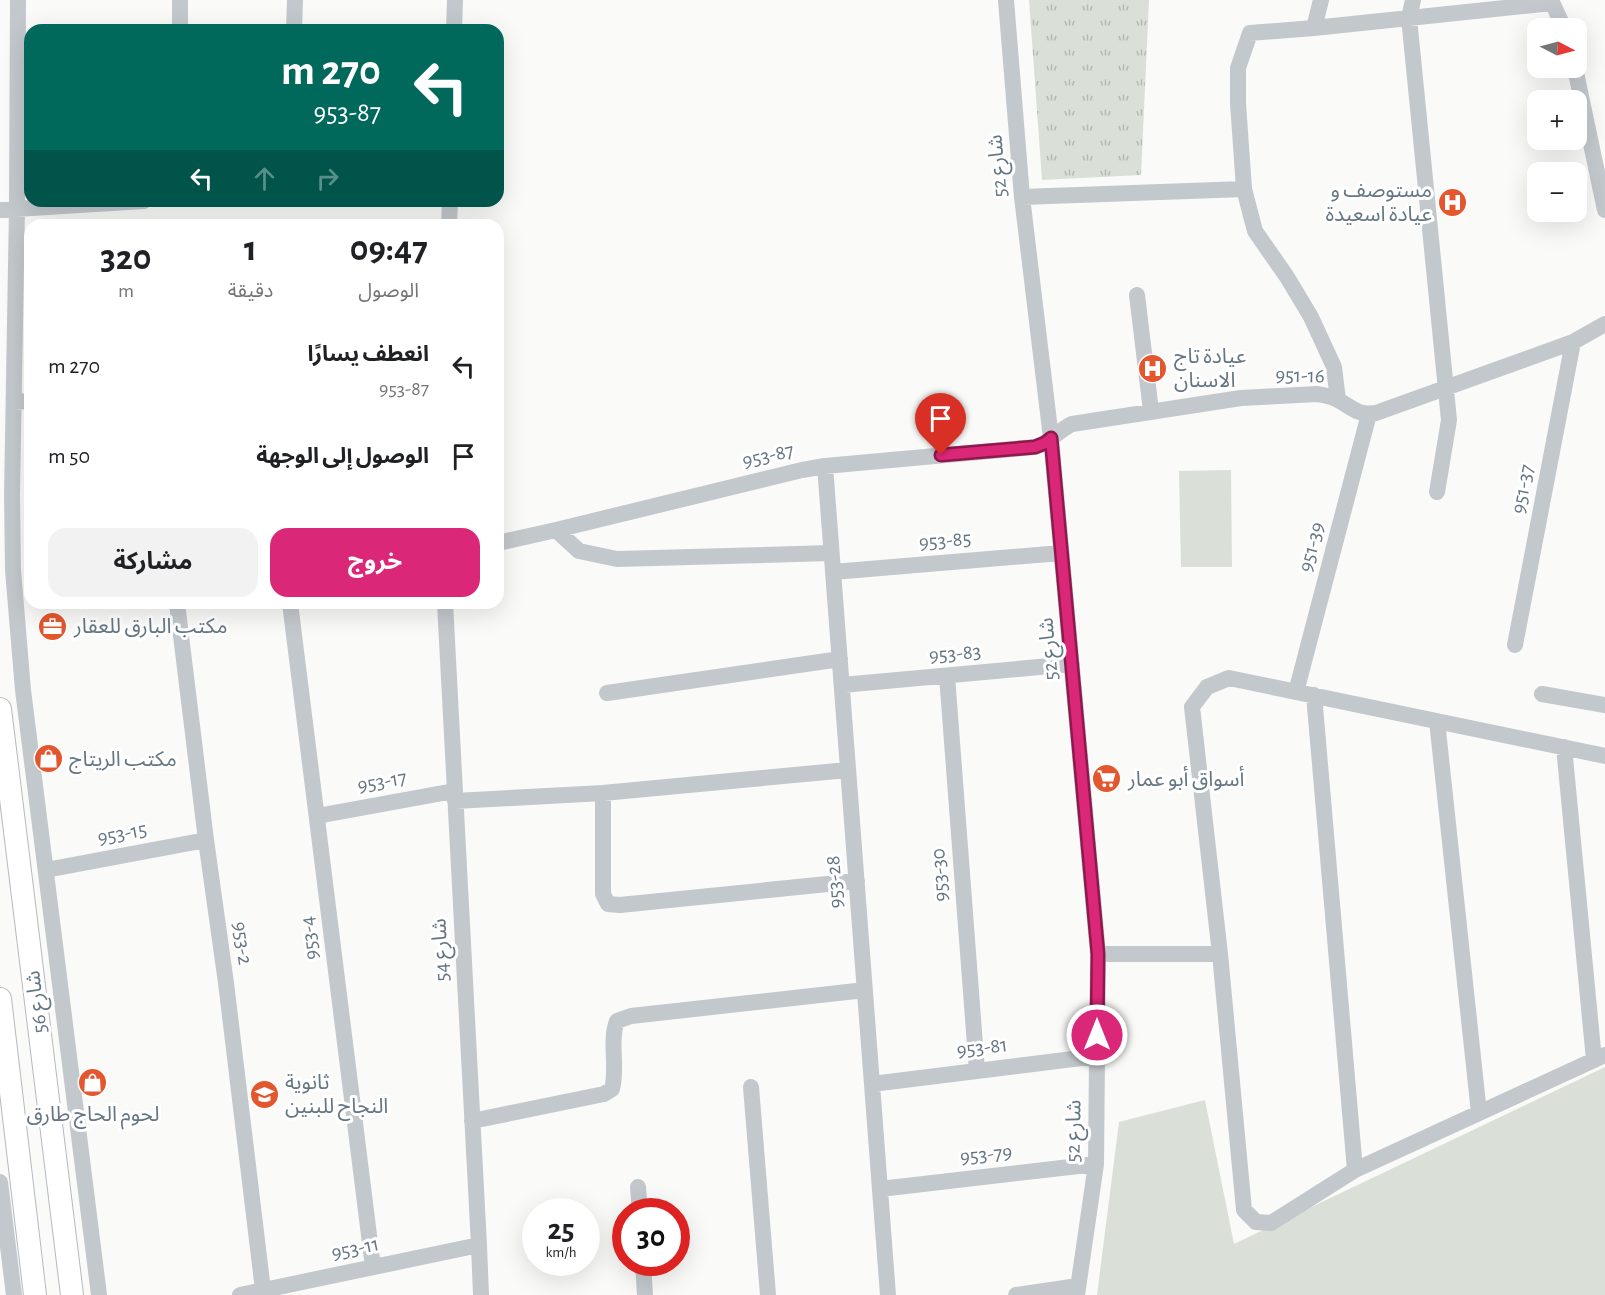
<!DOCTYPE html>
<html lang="ar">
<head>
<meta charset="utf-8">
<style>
	body { margin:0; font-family:"Alegreya Sans","Noto Sans Arabic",sans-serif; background:#f2f2f2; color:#202124; direction:rtl; height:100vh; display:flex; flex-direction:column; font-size:22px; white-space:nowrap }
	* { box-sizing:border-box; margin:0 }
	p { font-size:20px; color:#757577 }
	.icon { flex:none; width:33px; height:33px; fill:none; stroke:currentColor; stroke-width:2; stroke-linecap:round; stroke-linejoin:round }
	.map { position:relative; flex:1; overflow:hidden; direction:ltr }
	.sheet { position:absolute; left:24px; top:219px; width:480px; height:390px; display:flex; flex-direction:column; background:#fff; border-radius:18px; box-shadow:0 6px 24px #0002; direction:rtl }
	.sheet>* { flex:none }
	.hud { position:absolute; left:24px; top:24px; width:480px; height:183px; border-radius:18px; box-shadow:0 6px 24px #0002; direction:rtl; background:#00695c; color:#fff; overflow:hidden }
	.needle { width:39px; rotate:96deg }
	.fabs { position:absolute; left:1527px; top:18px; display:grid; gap:12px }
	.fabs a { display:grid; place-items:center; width:60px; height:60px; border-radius:12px; background:#fff; box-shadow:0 6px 24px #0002; font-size:30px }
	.speed { position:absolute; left:522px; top:1198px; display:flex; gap:12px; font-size:30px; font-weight:700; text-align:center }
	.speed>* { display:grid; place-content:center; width:78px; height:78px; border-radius:50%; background:#fff; box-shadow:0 6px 24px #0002; line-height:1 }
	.speed small { font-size:15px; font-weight:400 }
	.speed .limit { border:9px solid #d22; background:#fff; color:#111 }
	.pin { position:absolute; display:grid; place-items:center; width:51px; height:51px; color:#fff; margin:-62px -26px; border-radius:50% 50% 50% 0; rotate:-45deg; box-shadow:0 0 6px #0007 }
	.pin .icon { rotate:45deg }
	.me { position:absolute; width:66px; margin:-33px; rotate:0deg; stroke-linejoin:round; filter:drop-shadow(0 0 4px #0008) }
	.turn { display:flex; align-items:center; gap:21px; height:126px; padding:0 24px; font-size:27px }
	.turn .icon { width:78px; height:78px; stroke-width:2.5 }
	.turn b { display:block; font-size:42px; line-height:51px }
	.lanes { display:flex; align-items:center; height:57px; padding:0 24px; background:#0003; justify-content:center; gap:30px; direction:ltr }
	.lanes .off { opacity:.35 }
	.eta { display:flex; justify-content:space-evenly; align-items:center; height:102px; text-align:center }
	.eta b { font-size:36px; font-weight:700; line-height:42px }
	.cta { display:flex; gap:12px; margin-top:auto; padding:12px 24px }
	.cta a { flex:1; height:69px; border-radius:18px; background:#db2777; color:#fff; font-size:24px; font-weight:700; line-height:69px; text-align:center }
	.cta a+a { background:#f2f2f2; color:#202124 }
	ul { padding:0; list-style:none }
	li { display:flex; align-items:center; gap:18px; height:90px; padding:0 24px }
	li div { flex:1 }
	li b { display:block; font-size:22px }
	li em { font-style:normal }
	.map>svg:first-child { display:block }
</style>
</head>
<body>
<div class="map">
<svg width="1605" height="1295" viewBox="0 0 1605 1295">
	<defs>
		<pattern id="grass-tufts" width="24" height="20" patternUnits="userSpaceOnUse" patternTransform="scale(1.5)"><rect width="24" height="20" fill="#dadfd7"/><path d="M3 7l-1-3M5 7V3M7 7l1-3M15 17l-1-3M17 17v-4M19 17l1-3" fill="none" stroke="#b4b9b4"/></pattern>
	</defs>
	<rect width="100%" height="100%" fill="#fafaf8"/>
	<path fill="url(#grass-tufts)" d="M1029,0h120l-8,175 -99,5z"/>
	<path fill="#dadfd7" d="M1231,470l1,97h-51l-2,-96z
		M1605,1067v228h-508l22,-173 86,-22 29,144z"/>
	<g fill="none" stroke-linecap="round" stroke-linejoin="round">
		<defs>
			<path id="secondary" d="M0,709l72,586
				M0,999l35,296"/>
		</defs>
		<use href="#secondary" stroke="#b3babf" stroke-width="24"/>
		<path stroke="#c3c8cc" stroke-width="16" d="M18,0l-1,208 -5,287 1,75 10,120 76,605
			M1006,0l16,197 29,241 47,516 -2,210 -19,131
			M1413,0l-4,18 40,402 -12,72
			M1551,0l13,28
			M1314,28l7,-28
			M180,30v-30
			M294,30l1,-30
			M454,30l1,-30
			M1575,68l30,142
			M1022,197l222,-8
			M0,210l144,-9
			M449,225l1,-24
			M1137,295l14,116
			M1338,400l-4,-33 -23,-50 -24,-40 -32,-46 -11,-42 -6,-86v-35l12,-35 64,-5 238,-25
			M14,402l16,-1
			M825,466l63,829
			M556,530l23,21 38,8 214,-6
			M498,543l58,-13 246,-60 23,-4 210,-19c14,-4 24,-17 37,-23l169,-26 76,-4c6,1 13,2 19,5 15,7 20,17 40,14l197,-71 32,-18
			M833,572l228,-19
			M177,603l29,237 20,143 37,307
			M290,603l83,664
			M445,603l34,642 2,50
			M1515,645l58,-303
			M947,676l30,395
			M842,685l230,-21
			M1296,692l73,-278
			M607,693l233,-34
			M1542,694l63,11
			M1314,695l41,475
			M1437,721l42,392
			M1564,747l30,313
			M1605,756l-376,-78 -22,9 -15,20 28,247 24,256 12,12 15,1 84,-53 250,-115
			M603,793v101l5,10 12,1 237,-24
			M455,801l148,-8 245,-23
			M317,816l137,-25
			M46,870l160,-30
			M1098,954h122
			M872,1084l225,-28
			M751,1087l17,208
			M472,1121l132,-27 8,-5c6,-22 -3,-47 5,-68l14,-5 234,-26
			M0,1182l14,113
			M638,1187l2,25
			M880,1189l216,-25
			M643,1263l2,32
			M240,1295l239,-50
			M1016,1295l62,-9"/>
		<use href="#secondary" stroke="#fff" stroke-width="22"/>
	</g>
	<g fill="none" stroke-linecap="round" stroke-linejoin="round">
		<defs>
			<path id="route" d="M941,455l94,-8 10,-4 6,-5 47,516 -1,81"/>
		</defs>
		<use href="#route" stroke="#8e194d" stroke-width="15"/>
		<use href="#route" stroke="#db2777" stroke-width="10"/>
	</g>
	<defs>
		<symbol id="hospital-disc" viewBox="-11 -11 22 22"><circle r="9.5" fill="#e4572e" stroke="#fff"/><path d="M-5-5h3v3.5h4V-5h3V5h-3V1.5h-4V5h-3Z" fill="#fff"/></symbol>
		<symbol id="office-disc" viewBox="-11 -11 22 22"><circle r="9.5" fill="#e4572e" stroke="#fff"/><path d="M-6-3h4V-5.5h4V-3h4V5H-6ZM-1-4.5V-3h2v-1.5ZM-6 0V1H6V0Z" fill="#fff"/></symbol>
		<symbol id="shop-disc" viewBox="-11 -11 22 22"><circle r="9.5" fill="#e4572e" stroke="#fff"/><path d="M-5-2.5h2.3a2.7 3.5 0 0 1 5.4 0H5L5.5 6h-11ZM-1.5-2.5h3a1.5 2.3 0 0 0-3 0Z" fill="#fff"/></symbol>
		<symbol id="supermarket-disc" viewBox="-11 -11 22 22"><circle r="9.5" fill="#e4572e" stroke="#fff"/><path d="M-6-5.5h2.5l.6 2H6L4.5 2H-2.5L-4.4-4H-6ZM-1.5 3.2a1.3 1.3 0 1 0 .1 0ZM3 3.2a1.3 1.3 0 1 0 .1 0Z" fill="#fff"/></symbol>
		<symbol id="school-disc" viewBox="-11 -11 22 22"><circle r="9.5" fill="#e4572e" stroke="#fff"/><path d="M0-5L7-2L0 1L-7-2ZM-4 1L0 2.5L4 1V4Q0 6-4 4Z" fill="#fff"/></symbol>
	</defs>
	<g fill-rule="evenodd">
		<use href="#hospital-disc" x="1436" y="186" width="33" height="33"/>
		<use href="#hospital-disc" x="1136" y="352" width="33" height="33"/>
		<use href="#office-disc" x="36" y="610" width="33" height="33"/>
		<use href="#shop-disc" x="32" y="742" width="33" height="33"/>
		<use href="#supermarket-disc" x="1090" y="762" width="33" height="33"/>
		<use href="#shop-disc" x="76" y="1066" width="33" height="33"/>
		<use href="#school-disc" x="248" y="1078" width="33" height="33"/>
	</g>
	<g text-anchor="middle" stroke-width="6" stroke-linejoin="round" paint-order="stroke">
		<g font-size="21" fill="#657683" stroke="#fff">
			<text transform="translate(997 166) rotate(-95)" y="7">شارع 52</text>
			<text transform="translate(1300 375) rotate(1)" y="7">951-16</text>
			<text transform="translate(768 455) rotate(-13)" y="7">953-87</text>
			<text transform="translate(1522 489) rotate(-79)" y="7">951-37</text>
			<text transform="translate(945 540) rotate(-5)" y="7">953-85</text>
			<text transform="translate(1311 547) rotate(-75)" y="7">951-39</text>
			<text transform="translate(1048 649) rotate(-95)" y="7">شارع 52</text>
			<text transform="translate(955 653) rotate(-5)" y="7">953-83</text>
			<text transform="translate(382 781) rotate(-10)" y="7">953-17</text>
			<text transform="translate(122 833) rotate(-11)" y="7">953-15</text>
			<text transform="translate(939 875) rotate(-94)" y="7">953-30</text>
			<text transform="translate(834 882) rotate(-94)" y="7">953-28</text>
			<text transform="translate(309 938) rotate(-97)" y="7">953-4</text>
			<text transform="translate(243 943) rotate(82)" y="7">953-2</text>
			<text transform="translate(440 950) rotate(-93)" y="7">شارع 54</text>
			<text transform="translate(36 1002) rotate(-97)" y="7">شارع 56</text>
			<text transform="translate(982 1047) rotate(-7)" y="7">953-81</text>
			<text transform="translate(1073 1131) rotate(-89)" y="7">شارع 52</text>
			<text transform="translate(986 1154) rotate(-6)" y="7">953-79</text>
			<text transform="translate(355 1248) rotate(-12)" y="7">953-11</text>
		</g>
		<g font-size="21" fill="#657683" stroke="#fff" text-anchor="start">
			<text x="1432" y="197" text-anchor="end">مستوصف و<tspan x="1432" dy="24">عيادة اسعيدة</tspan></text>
			<text x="1174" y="363">عيادة تاج<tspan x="1174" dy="24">الاسنان</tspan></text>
			<text x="74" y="633">مكتب البارق للعقار</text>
			<text x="69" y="766">مكتب الريتاج</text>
			<text x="1128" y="786">أسواق أبو عمار</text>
			<text x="285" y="1089">ثانوية<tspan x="285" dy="24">النجاح للبنين</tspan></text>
			<text x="93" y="1121" text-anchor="middle">لحوم الحاج طارق</text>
		</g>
	</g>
</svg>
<div class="fabs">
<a><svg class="needle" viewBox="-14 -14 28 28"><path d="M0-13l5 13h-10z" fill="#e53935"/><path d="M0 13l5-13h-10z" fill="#757577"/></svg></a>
<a>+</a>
<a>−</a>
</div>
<div class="speed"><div>25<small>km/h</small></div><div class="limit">30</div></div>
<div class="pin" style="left:941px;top:455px;background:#d93025"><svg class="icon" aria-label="arrive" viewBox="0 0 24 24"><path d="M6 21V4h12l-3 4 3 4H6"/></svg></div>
<svg class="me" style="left:1097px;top:1035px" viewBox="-20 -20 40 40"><circle r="17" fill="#db2777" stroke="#fff" stroke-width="3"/><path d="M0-11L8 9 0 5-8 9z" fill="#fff"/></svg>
<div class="hud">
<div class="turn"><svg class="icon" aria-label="left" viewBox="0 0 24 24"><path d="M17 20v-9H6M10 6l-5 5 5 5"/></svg><div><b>270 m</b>953-87</div></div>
<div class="lanes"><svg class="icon" aria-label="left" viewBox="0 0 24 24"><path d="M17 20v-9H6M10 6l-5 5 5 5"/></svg><svg class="icon off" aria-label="ahead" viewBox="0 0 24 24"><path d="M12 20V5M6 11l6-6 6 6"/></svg><svg class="icon off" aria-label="right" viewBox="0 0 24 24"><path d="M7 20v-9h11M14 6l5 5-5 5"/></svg></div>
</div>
<section class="sheet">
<div class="eta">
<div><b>09:47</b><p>الوصول</p></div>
<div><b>1</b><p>دقيقة</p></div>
<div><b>320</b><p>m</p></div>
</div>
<ul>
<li><svg class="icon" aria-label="left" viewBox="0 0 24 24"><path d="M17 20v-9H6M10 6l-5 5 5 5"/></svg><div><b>انعطف يسارًا</b><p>953-87</p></div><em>270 m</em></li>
<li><svg class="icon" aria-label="arrive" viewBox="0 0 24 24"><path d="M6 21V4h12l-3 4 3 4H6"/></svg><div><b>الوصول إلى الوجهة</b></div><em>50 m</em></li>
</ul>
<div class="cta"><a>خروج</a><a>مشاركة</a></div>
</section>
</div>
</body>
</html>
